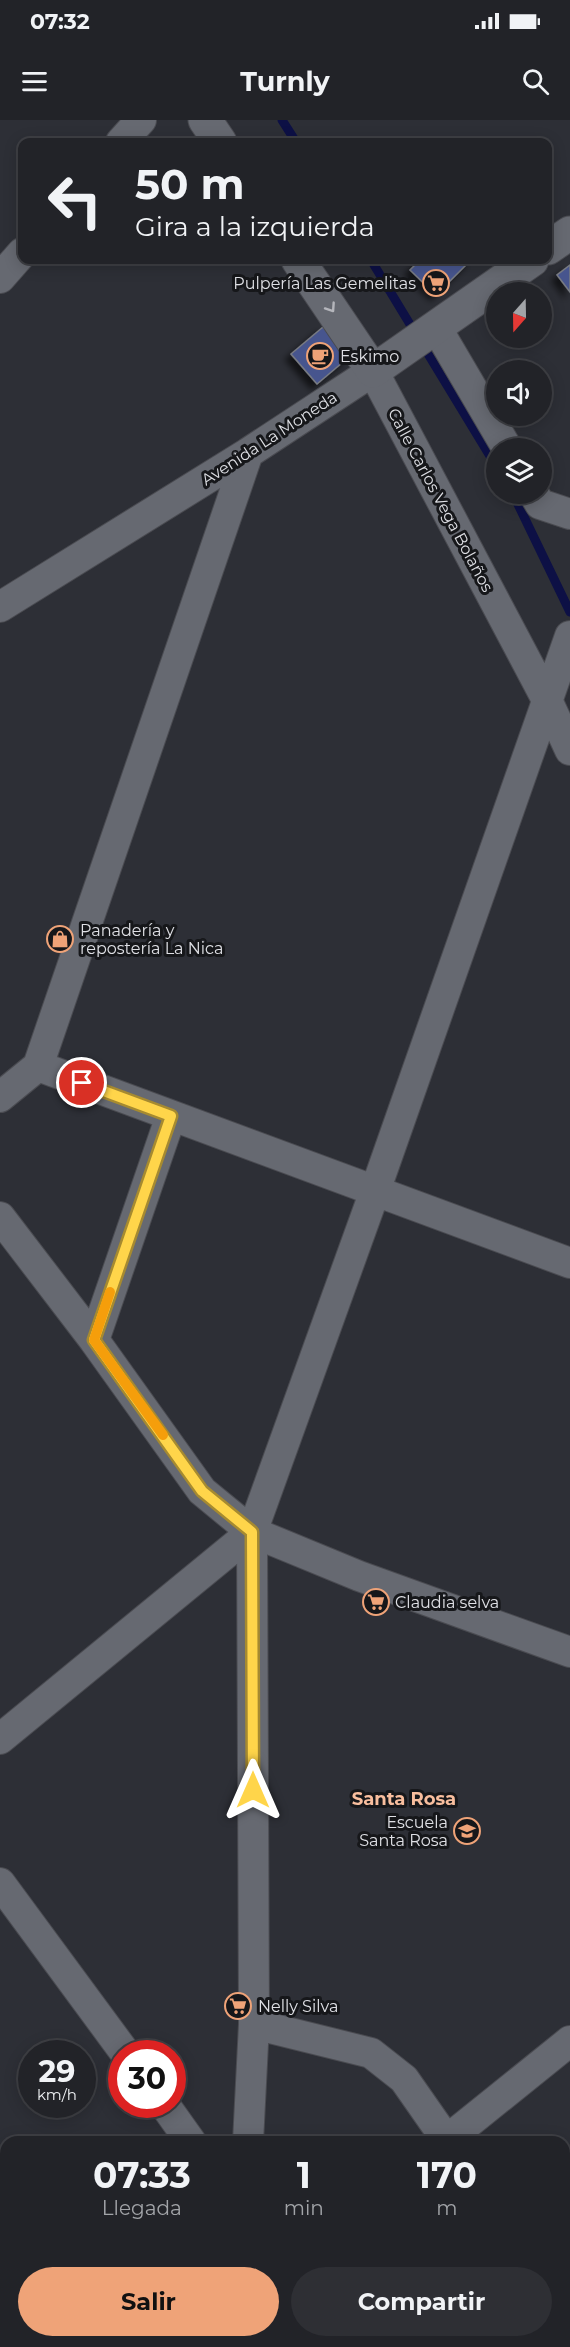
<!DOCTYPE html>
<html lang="es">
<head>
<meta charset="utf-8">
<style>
	body { margin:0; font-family:Montserrat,sans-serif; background:#2e2f34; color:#f1f3f6; height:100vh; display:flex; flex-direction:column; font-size:22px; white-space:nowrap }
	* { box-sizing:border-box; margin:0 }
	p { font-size:20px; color:#a2a4a8 }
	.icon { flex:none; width:33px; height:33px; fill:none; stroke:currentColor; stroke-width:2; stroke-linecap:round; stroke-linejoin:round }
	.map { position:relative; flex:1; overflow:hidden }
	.drawer { position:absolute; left:0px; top:2016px; width:570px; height:212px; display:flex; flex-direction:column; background:#222328; border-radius:18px 18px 0 0; box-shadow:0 3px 15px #0003,0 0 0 2px #3f4045 }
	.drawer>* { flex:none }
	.guide { position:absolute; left:18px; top:18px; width:534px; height:126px; border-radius:12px; box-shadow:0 3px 15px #0003,0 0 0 2px #3f4045; background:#222328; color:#f1f3f6; overflow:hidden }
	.needle { width:39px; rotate:200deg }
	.fabs { position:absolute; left:486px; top:162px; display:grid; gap:12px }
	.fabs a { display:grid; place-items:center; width:66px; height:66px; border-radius:50%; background:#222328; box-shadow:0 3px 15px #0003,0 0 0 2px #3f4045; font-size:30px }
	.speed { position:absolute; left:18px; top:1920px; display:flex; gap:12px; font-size:30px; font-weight:700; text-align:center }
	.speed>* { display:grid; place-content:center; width:78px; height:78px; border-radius:50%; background:#222328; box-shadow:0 3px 15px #0003,0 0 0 2px #3f4045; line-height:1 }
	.speed small { font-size:15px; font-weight:400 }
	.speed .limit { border:9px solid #d22; background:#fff; color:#111 }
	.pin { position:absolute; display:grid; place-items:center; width:51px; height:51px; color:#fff; margin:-26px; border:3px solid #fff; border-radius:50%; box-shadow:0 2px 6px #0007 }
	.me { position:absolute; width:66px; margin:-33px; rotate:0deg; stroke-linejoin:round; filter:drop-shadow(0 0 4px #0008) }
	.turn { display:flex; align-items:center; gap:21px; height:126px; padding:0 18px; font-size:27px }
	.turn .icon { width:78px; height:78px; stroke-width:2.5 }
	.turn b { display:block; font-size:42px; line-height:51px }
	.eta { display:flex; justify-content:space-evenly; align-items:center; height:102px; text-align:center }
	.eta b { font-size:36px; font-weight:700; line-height:42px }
	.primary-button { display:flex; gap:12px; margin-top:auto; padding:12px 18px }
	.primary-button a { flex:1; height:69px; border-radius:36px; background:#efa378; color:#111; font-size:24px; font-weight:700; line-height:69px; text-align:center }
	.primary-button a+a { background:#2e2f34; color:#f1f3f6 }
	.status { display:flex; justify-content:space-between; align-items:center; height:42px; padding:0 30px; background:#222328; direction:ltr }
	.status svg { height:16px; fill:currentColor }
	header { display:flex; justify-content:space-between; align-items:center; height:78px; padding:0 18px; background:#222328; font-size:27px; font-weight:700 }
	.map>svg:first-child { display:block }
</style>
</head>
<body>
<div class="status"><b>07:32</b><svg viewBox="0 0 49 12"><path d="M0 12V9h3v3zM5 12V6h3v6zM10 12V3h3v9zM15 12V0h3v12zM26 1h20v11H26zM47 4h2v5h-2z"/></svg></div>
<header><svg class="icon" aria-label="menu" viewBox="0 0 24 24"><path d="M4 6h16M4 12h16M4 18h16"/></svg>Turnly<svg class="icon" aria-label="search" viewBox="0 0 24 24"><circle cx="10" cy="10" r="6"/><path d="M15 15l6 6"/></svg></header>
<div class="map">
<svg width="570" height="2227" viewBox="0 0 570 2227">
	<defs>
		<filter id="shadow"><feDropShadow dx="-5.5" dy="5.5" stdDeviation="3" flood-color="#0009"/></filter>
	</defs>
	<rect width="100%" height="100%" fill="#2d2f36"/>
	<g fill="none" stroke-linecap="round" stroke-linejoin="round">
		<path stroke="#0d1045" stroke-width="9" d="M282,0l14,22
			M371,140l125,206
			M513,374l57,118"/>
	</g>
	<path fill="#47548e" stroke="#787b83" stroke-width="1.5" filter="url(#shadow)" d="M420,140h51l-35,35 -26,-25z
		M570,145v27l-13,-17z
		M323,207l26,30 -32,27 -26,-30z"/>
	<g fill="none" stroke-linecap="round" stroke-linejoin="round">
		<defs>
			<path id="minor" d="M121,22l20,-22
				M0,158l22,-25
				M436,207l71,121
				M534,374l6,10 30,10
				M0,487l248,-154 125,-82 174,329 23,50
				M38,946l532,197
				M0,977l38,-31 210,-613
				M0,1097l94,123 108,151 50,41 107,44 211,76
				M94,1220l77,-224
				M0,1619l252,-207
				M0,1763l126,171
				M254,1904l117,29 33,26 44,63
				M164,1984l27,38
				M447,2020l123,-99
				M248,2022l6,-118 -2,-492 123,-341 195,-555
				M564,2178l6,8
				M246,2222v5
				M340,2222l4,5"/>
			<path id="tertiary" d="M205,0l15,22
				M548,128l22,-15
				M298,140l75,111 159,-111"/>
		</defs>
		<use href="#minor" stroke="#4a4b51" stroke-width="32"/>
		<use href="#tertiary" stroke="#4a4b51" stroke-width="35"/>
		<use href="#minor" stroke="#666971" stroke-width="30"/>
		<use href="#tertiary" stroke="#666971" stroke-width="33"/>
	</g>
	<defs><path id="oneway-chevron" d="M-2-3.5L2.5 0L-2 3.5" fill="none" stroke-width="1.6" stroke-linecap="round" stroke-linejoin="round" transform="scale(1.5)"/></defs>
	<use stroke="#b5b6bc" href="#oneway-chevron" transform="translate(331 188) rotate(56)"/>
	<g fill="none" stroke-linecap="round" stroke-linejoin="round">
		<defs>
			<path id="route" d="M82,963l89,33 -77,224 108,151 50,41 1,258"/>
		</defs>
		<use href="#route" stroke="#a68a30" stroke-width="15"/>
		<use href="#route" stroke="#ffd54a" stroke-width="10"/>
		<path stroke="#f59e0b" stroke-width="10" d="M110,1172l-16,48 69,95"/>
	</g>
	<defs>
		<symbol id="supermarket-ring" viewBox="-11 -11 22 22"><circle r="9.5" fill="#16171a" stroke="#efa378" stroke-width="1.5"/><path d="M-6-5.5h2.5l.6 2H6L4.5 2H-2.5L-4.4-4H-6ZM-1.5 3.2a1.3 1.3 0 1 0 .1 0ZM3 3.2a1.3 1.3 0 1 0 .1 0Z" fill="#efa378"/></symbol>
		<symbol id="cafe-ring" viewBox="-11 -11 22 22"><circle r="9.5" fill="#16171a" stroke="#efa378" stroke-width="1.5"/><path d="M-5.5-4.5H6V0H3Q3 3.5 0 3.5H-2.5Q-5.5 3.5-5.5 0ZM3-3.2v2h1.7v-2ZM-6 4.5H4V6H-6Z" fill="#efa378"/></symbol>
		<symbol id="shop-ring" viewBox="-11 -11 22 22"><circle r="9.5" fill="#16171a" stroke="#efa378" stroke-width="1.5"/><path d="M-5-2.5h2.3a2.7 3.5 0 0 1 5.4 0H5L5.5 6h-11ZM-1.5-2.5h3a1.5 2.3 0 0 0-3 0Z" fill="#efa378"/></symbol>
		<symbol id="school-ring" viewBox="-11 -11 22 22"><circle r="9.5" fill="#16171a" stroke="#efa378" stroke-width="1.5"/><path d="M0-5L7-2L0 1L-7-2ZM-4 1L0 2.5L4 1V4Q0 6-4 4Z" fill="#efa378"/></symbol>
	</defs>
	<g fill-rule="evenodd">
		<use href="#supermarket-ring" x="421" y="148" width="30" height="30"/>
		<use href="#cafe-ring" x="305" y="221" width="30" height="30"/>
		<use href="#shop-ring" x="45" y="804" width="30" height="30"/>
		<use href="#supermarket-ring" x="361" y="1467" width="30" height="30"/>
		<use href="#school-ring" x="452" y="1696" width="30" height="30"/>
		<use href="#supermarket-ring" x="223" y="1871" width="30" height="30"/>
	</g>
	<g text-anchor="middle" stroke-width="6" stroke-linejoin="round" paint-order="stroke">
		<g font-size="16" fill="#dfe0e5" stroke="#16171a" text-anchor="start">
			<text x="416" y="169" text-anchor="end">Pulpería Las Gemelitas</text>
			<text x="340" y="242">Eskimo</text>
			<text x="80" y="816">Panadería y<tspan x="80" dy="18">repostería La Nica</tspan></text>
			<text x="395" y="1488">Claudia selva</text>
			<text x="448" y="1708" text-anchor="end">Escuela<tspan x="448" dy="18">Santa Rosa</tspan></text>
			<text x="258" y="1892">Nelly Silva</text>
		</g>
		<g font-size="16" fill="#dfe0e5" stroke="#16171a">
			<text transform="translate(269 318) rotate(-33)" y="6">Avenida La Moneda</text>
			<text transform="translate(441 380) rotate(62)" y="6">Calle Carlos Vega Bolaños</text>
		</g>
		<g font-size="18" font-weight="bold" fill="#f8be9e" stroke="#16171a">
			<text x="404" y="1685">Santa Rosa</text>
		</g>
	</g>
</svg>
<div class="fabs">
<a><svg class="needle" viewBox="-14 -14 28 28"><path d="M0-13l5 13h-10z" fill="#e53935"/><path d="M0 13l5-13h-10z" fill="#a2a4a8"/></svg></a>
<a><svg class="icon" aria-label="sound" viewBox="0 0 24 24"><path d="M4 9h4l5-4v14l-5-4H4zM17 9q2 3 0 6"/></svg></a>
<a><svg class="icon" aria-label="layers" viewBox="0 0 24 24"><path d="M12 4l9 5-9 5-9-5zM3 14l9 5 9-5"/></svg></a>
</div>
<div class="speed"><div>29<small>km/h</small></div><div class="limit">30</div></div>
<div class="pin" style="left:82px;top:963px;background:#d93025"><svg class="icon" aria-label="arrive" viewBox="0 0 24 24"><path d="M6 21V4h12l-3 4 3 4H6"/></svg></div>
<svg class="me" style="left:253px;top:1670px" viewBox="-20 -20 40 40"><path d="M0-17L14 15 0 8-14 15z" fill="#ffd54a" stroke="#fff" stroke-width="4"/></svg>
<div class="guide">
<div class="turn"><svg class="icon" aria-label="left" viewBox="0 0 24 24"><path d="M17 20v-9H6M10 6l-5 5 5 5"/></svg><div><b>50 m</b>Gira a la izquierda</div></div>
</div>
<section class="drawer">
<div class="eta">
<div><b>07:33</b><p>Llegada</p></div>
<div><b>1</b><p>min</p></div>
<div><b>170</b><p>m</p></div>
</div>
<div class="primary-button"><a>Salir</a><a>Compartir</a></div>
</section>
</div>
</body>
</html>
